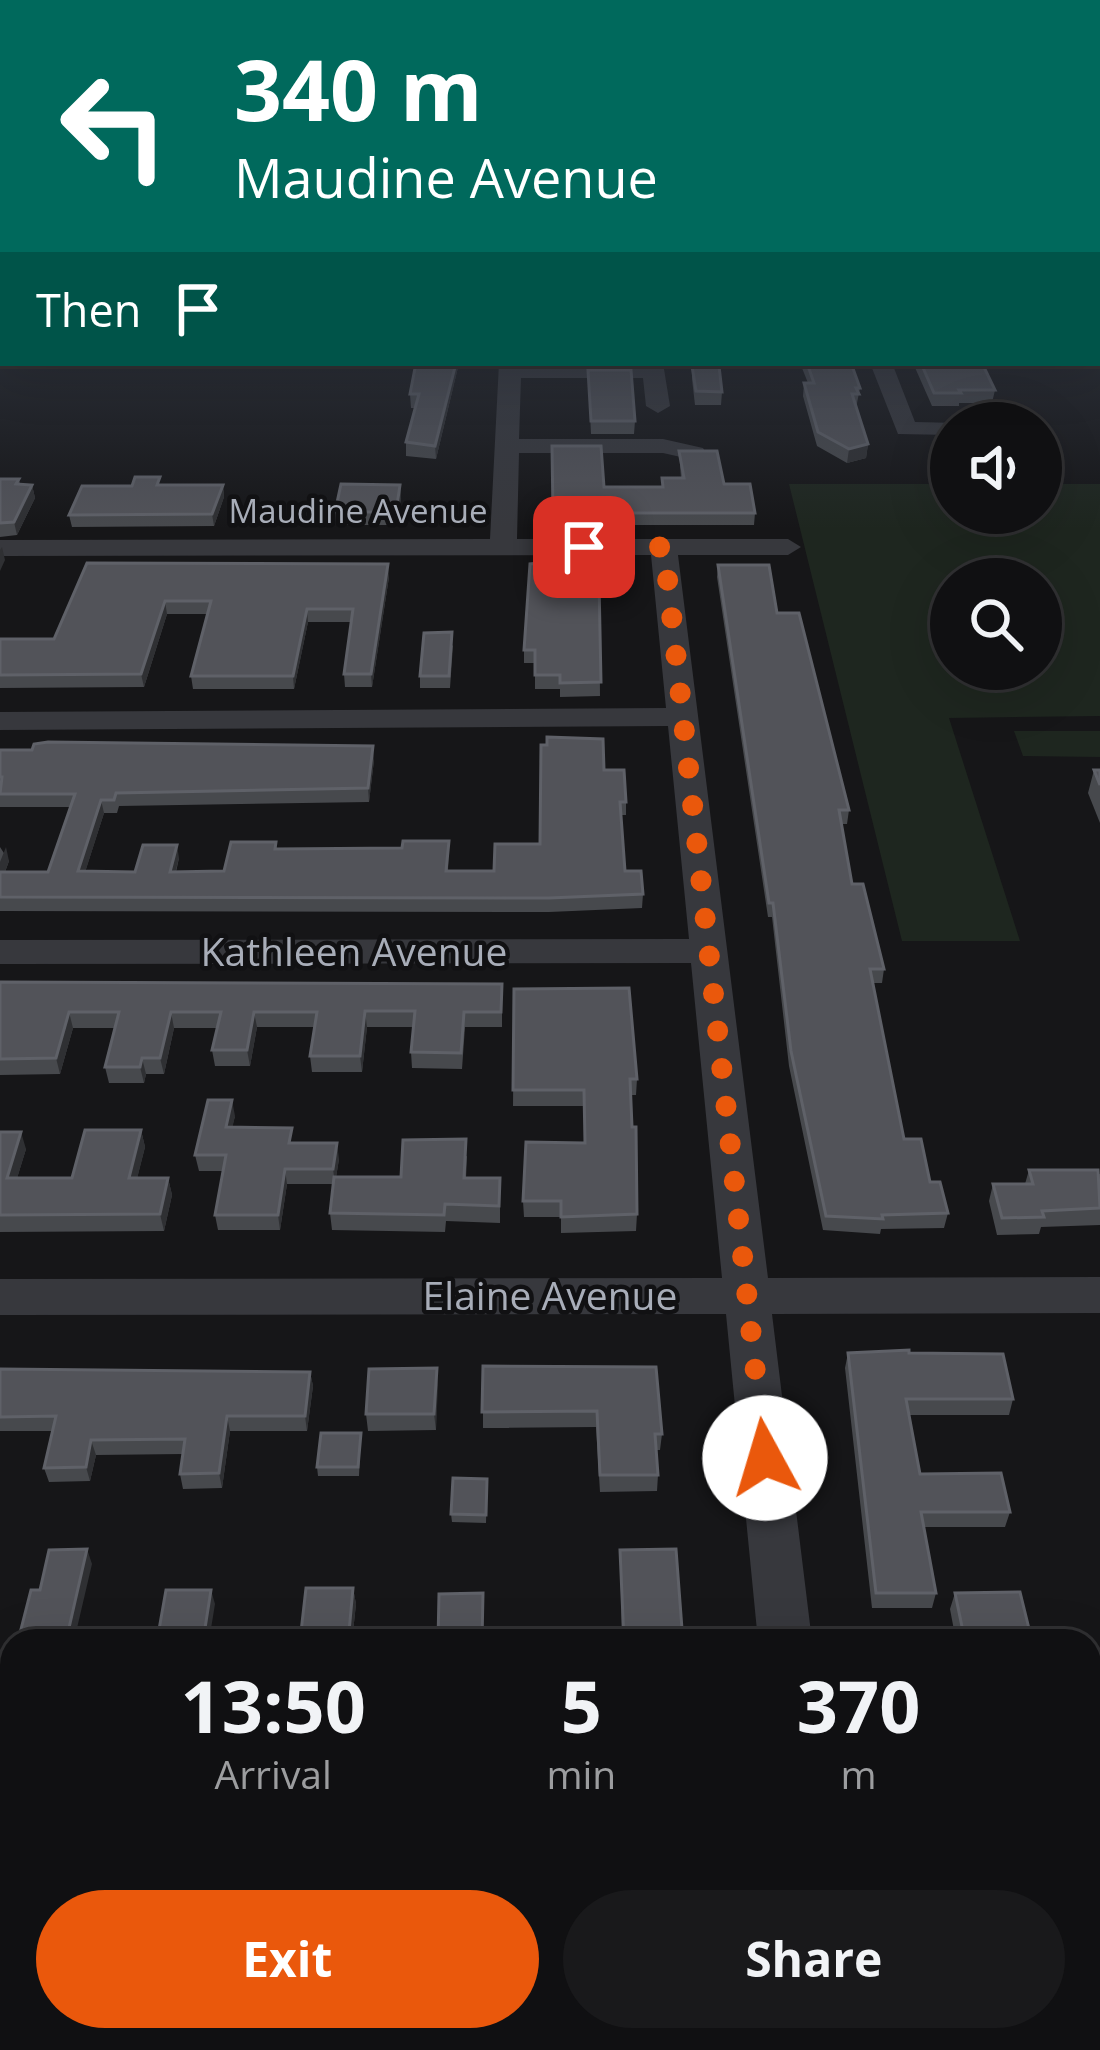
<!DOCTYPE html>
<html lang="en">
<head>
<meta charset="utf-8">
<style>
	body { margin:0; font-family:"Open Sans",sans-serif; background:#19191b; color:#f1f3f6; height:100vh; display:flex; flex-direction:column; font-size:45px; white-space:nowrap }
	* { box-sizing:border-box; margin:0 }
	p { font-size:39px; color:#9c9d9f }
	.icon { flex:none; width:66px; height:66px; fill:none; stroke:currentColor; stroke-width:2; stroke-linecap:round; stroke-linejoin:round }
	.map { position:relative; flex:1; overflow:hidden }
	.details { position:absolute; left:0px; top:1629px; width:1101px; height:423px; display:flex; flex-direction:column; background:#101012; border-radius:36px 36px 0 0; box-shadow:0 12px 48px #0002,0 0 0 3px #303032 }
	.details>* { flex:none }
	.banner { position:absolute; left:0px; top:0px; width:1101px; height:366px; box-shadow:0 12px 48px #0002,0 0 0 3px #303032; background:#00695c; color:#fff; overflow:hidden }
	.controls { position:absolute; left:930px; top:402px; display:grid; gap:24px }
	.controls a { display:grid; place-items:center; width:132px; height:132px; border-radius:50%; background:#101012; box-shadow:0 12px 48px #0002,0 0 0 3px #303032; font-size:60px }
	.pin { position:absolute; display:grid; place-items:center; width:102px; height:102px; color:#fff; margin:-51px; border-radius:24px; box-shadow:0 6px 18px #0006 }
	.me { position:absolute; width:132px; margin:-66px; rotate:354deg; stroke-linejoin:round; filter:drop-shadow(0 0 9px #0008) }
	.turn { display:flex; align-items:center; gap:42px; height:252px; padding:0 36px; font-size:54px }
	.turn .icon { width:156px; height:156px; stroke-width:2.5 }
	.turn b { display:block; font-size:84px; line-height:102px }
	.then { display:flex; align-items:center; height:114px; padding:0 36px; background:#0003; gap:24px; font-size:45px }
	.eta { display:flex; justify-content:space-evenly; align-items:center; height:204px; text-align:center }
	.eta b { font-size:72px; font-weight:700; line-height:84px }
	.action { display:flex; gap:24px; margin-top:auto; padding:24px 36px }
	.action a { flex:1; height:138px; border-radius:72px; background:#ea580c; color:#fff; font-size:48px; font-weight:700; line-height:138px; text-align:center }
	.action a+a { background:#19191b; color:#f1f3f6 }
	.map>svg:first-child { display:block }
</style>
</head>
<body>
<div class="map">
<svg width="1100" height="2050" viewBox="0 0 1100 2050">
	<rect width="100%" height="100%" fill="#161618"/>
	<path fill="#1e261f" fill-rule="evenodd" d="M789,484h162v29h90v-29h59v232l-151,2 71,223h-118zM951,579h90v90h-90z
		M1014,731h86v26l-77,-1z"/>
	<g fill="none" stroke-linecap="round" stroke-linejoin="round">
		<path fill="#37383d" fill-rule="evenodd" d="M1098,242h2v9h-2z
			M0,302h3v12h-3z
			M499,363h164l7,43 -12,7 -12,-7 -3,-28h-122l-2,61h144l40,9 3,5 -12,7 -31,-7h-144l-2,86h271l13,8 -13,8h-110l90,723 332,-1v36l-328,1 40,327h-54l-32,-327 -726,1v-36l722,-1 -31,-315 -691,1v-24l689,-1 -21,-213 -668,4v-18l666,-4 -15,-153 -651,1v-16l490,-1z
			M870,363h22l23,59 44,1h-8v12l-53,-1z
			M0,1811h12v60h-12z
			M798,2040h64l2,10h-66z"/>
	</g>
	<path fill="#47494d" d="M0,242h3v54h-3z
		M459,363l-23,96 -30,-3v-14l10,-34h-5l-1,-14z
		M800,363h51l9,25 -4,20 12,36 -2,14 -19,5 -30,-17 -14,-50 1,-13h4z
		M913,363h69l13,27 -3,13h-33v3h-27z
		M692,366l30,26 -1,13h-26l-3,-26z
		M588,370l47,51 -1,13h-43z
		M552,446l52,41h58v-9h19l-2,-27 45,33 31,29 -1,12h-201z
		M0,479h19l1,5 12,1 3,13 -18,37 -17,2z
		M161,485h62l1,12 -10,29 -142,1 -3,-12 63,-29z
		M400,485l1,12 -4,28h-61l-1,-13z
		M87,563l302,14 -17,110h-27l-1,-13 7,-52h-43l-14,67h-101l-2,-13 17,-62h-41l-23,73 -144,1v-49h54z
		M718,565l59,48 72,197 -2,14h-6l11,60 32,85 -2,14h-9l31,156 44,74 -4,15 -63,1 -1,5 -57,-4 -34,-164 -17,-149h-4l-51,-340z
		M585,582h14l1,114 -40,1v-8h-25v-26h-11v-13z
		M453,645l-3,43h-30v-12z
		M0,750l374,10 -5,42 -250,4 -2,7h-13l-19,59h50l44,-14 -3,14 48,-1 53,-22 125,-1 47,-7 -1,30h46l46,-27 64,-74 22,32v13h-5l4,56 18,23 -1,14 -93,4 -549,-1v-64l9,14 -4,11h43l23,-65h-71z
		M1094,770h6v53l-12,-30z
		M0,982l502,2v43h-37l-3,42 -50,-1 -1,-16 2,-25h-46l-5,45h-50l-2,-16 4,-29h-57l-7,39h-35l-3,-16 5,-22h-43l-10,46h-18l-2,9h-35l-4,-16 10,-39h-42l-13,46 -60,1z
		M514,989l123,90 -1,16h-5l6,119 -1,17 -75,2v-16h-37l-1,-16 62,-58 -1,-37h-71z
		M235,1116l-3,11 62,16 45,16 -3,18h65l66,-21 -1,22 34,17v28l-54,-2 -1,11 -113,-2 -2,-17 3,-29h-46l-7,46h-62l-3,-15 8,-44h-24l-4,-16z
		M141,1130l4,17 -8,31h31l4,17 -8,36 -164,1v-100l26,17 -9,29h55z
		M1029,1170l71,4v51l-59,2 -2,7 -42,1 -8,-34 4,-17h32z
		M848,1353h61l104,46 -4,16h-100l11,59 90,38 -5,15h-81l12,66 -4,15h-60l-27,-240z
		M483,1366l179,68 -2,16h-4l2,25 -1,16 -57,1 -4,-65 -113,1z
		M437,1368l-1,62 -68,1 -2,-17z
		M0,1369l310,3 3,14 -6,45h-77l-8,57 -39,1 -3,-15 3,-20 -87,1 -6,26 -41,1 -5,-14 8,-37h-52z
		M361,1433l-2,43h-41l-1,-9z
		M487,1479l-1,44 -34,-1 -1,-8z
		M620,1550l62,79 8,12h-68z
		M353,1588l3,16 -4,37h-49l-2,-9z
		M955,1593l77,48h-76l-6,-32z
		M12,1665v74h-12v-71l11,1z
		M0,1946h12v90h-12z
		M463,2040h96v4h-96z
		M934,2040h86l2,10h-86z"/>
	<path fill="#2f3033" d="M456,363h3l-23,96 -1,-13z
		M868,444l-2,14 -19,5 2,-14z
		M32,485l3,13 -18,37 -3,-13z
		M223,485l1,12 -10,29 -2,-12z
		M400,485l1,12 -4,28 -1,-13z
		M2,547l3,13 -5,11v-21z
		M388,564l1,13 -17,110 -1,-13z
		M165,601l2,13 -23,73 -3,-13z
		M307,609l1,13 -14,67 -1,-13z
		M373,746l1,14 -5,42 -1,-14z
		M101,800l3,13 -23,72 -3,-14z
		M177,845l2,13 -7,27 -2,-13z
		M6,847l3,14 -9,24v-23z
		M365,1011l2,16 -5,45 -2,-16z
		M69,1012l4,16 -13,46 -4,-16z
		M171,1012l3,16 -10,46 -4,-16z
		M254,1012l3,15 -7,39 -3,-16z
		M142,1058l4,16 -2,9 -4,-16z
		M232,1100l3,16 -6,27 -3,-16z
		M141,1130l4,17 -12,48 -4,-17z
		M21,1132l5,17 -14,46 -5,-17z
		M337,1143l2,16 -4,25 -2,-15z
		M285,1169l2,15 -7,46 -2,-15z
		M168,1178l4,17 -8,36 -4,-17z
		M437,1368l1,17 -2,45 -2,-16z
		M310,1372l3,14 -6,45 -2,-15z
		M227,1416l3,15 -8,57 -3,-15z
		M91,1440l5,15 -6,26 -4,-14z
		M87,1549l5,15 -18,77h-8z
		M353,1588l3,16 -4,37h-1l-2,-9z
		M211,1590l4,14 -6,37h-6z"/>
	<path fill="#525359" stroke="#5f6168" stroke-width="3" d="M0,242h3v31h-3z
		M416,363h40l-21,83 -29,-4 13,-48h-9z
		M807,363h44l9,25h-4l3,6h-7l16,50 -19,5 -31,-17 -14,-49h10z
		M921,363h61l13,27h-36l2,3h-27z
		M692,366h27l3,26 -26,-1z
		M588,370h43l4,51h-44z
		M552,446h49l3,41h59l-1,-9h22l-5,-27h38l7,33h26l5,29h-202z
		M135,477h25l-3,8h66l-11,29 -143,1 13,-29h50z
		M0,479h19l-3,5 16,1 -18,37 -14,1z
		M341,484l59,1 -4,27h-61z
		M584,559l1,23h14l2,100 -41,1v-8h-25v-25h-11l6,-86z
		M87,563l301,1 -17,110h-27l9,-65h-46l-14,67h-102l20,-75h-46l-24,73 -141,1v-36h54z
		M718,565h51l8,48h22l50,197h-10l13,74h11l21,85h-14l34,170h17l9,43h10l8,31 -66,2 1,4 -57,-3 -35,-165 -18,-148h-4z
		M452,632l-3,44h-29l4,-43z
		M547,737l56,2 1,31h20l2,32h-6l5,69h16l2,23 -94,4 -549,-1v-25h48l27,-78h-75l2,-17h-2v-27h32l2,-6 14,-2 325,4 -5,42 -252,5 -2,7h-13l-23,71 57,1 8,-27h34l-7,27 54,-1 7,-29h45l-1,7 127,-1 1,-7h46l-3,30h48l1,-27h45l1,-99h6z
		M1094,770h6v15z
		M0,982l502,2 -1,28h-37l-3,41 -50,-1 4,-41h-50l-5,45h-50l7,-44h-63l-7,38h-35l9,-38h-50l-11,46h-18l-2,9h-35l14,-55h-50l-13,46 -56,1z
		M629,988l8,91h-7l2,48h4l1,87 -76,3v-16h-38l3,-59 59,1 -1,-53h-71l1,-101z
		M208,1100h24l-6,27 66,1 -3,15h48l-4,26h-48l-7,46h-63l11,-60h-31z
		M85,1130h56l-12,48h39l-8,36 -160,1v-83h21l-14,46h65z
		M466,1139l-2,39h36l-1,28 -54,-2 -1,11 -114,-2 4,-36h67l2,-37z
		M1029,1170h69l2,38 -58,3 2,6 -42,1 -9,-34h40z
		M909,1350v3l94,1 10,45h-107l14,75 81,-1 9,39h-89l15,81h-60l-28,-240z
		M483,1366l173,1 6,67h-7l3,41h-58l-3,-64 -115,1z
		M437,1368l-3,46h-68l3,-45z
		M0,1369l310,3 -5,44h-78l-8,57 -39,1 5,-35 -94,1 -5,27 -42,1 12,-52 -56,1z
		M321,1433h40l-3,34h-41z
		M453,1478l34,1 -1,36 -35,-1z
		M87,1549l-21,92h-48l13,-51h9l9,-40z
		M676,1549l6,80h7l1,12h-66l-4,-91z
		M306,1588h47l-4,44h-48z
		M166,1590h45l-8,51h-46z
		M1020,1592l12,49h-67l-10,-48z
		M483,1593l-1,48h-44l1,-47z
		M12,1665v60h-12v-57l11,1z
		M0,1946h12v77h-12z
		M301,2040h42l-1,10h-42z
		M641,2040h80l1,10h-81z
		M942,2040h78l2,10h-79z"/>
	<linearGradient id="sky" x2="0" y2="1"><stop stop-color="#0c0c0d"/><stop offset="0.46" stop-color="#363c48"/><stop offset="1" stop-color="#363c48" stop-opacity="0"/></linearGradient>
	<rect width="1100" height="529" fill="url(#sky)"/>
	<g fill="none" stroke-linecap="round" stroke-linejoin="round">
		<path stroke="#ea580c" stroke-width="21" stroke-dasharray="0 37.8" d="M584,547h80l101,911"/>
	</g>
	<g text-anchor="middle" stroke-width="9" stroke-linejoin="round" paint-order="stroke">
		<g font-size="33" fill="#a8adb8" stroke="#111113">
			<text x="358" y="523">Maudine Avenue</text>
		</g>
		<g font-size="39" fill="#a8adb8" stroke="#111113">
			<text x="354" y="966">Kathleen Avenue</text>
			<text x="550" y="1310">Elaine Avenue</text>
		</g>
	</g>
</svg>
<div class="controls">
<a><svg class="icon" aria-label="sound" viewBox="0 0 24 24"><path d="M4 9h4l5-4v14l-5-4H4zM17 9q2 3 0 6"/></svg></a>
<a><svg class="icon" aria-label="search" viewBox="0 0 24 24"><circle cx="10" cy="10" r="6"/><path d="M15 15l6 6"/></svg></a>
</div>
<div class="pin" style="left:584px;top:547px;background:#d93025"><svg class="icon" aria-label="arrive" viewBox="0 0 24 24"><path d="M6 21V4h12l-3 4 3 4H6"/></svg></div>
<svg class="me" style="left:765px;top:1458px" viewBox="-20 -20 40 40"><circle r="19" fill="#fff"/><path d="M0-13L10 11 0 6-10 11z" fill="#ea580c"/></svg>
<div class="banner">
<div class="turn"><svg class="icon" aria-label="left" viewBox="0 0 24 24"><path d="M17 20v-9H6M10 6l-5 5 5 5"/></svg><div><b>340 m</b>Maudine Avenue</div></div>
<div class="then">Then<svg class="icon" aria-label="arrive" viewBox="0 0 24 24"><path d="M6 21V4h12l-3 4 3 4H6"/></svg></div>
</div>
<section class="details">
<div class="eta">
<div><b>13:50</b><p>Arrival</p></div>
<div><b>5</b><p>min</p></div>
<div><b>370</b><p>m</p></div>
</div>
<div class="action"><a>Exit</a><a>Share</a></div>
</section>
</div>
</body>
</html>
